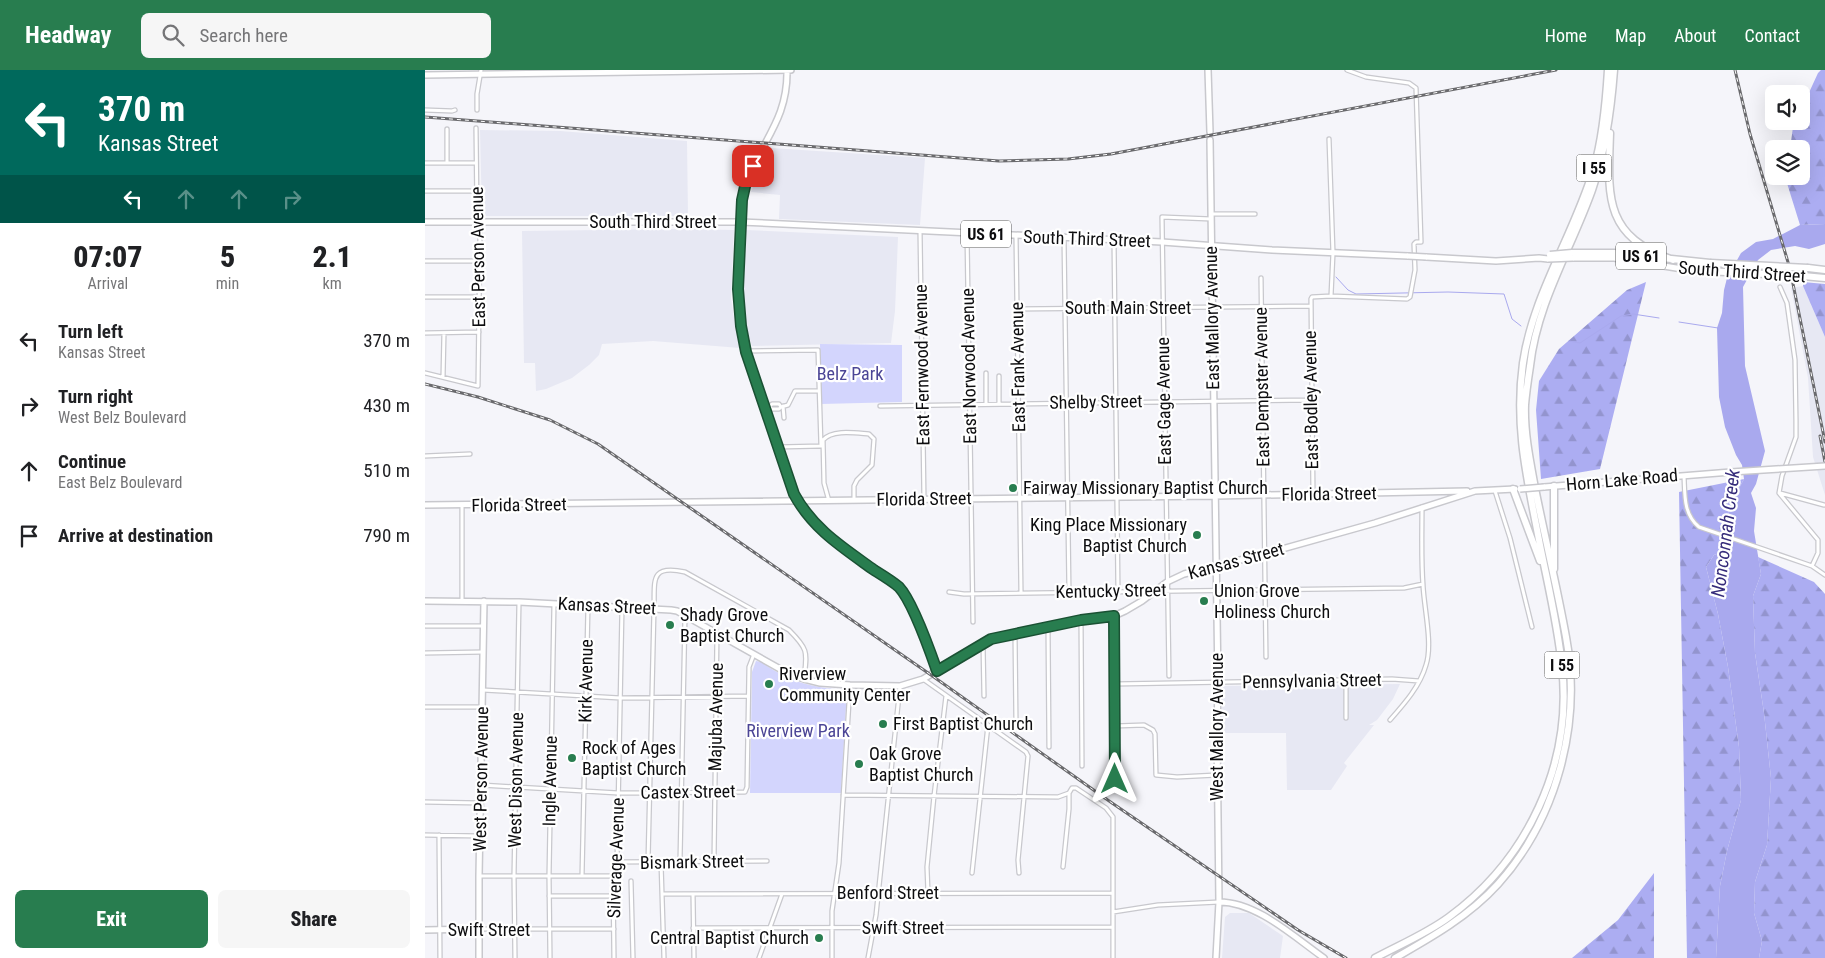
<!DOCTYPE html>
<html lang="en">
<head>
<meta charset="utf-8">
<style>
	body { margin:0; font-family:"Roboto Condensed",sans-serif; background:#f6f6f6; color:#202124; height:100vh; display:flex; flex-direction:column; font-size:19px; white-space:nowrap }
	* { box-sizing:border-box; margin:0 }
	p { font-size:16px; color:#757577 }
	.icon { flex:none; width:28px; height:28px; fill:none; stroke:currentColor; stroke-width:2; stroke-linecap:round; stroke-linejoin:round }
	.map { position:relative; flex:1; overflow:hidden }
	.side { display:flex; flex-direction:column; background:#fff; width:425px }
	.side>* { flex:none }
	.banner { background:#00695c; color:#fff; overflow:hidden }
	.tools { position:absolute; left:1340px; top:15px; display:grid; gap:10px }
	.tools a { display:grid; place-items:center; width:45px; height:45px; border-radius:8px; background:#fff; box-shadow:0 5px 20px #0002; font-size:25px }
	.pin { position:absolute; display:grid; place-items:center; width:42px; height:42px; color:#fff; margin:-21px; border-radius:10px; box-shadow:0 2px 8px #0006 }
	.me { position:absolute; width:55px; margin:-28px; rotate:0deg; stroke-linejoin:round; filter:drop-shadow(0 0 4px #0008) }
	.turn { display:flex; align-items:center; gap:18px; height:105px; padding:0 15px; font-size:22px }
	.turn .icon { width:65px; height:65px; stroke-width:2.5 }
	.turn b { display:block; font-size:35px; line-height:42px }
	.lanes { display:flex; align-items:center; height:48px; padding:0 15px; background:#0003; justify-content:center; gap:25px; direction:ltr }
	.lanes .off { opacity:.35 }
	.eta { display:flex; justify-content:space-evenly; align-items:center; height:85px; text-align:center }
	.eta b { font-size:30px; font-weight:800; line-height:35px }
	.action { display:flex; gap:10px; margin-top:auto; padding:10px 15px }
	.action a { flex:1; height:58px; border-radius:8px; background:#287d4f; color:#fff; font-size:20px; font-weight:800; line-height:58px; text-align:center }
	.action a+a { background:#f6f6f6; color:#202124 }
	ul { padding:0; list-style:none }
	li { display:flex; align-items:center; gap:15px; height:65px; padding:0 15px }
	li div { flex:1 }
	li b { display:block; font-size:19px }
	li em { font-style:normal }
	header { display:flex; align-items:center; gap:30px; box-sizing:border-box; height:70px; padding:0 25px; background:#287d4f; color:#fff }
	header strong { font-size:24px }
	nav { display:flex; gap:28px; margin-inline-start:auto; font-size:18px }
	.search { width:350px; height:45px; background:#f6f6f6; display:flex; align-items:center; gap:12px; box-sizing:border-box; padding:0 18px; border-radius:8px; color:#757577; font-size:19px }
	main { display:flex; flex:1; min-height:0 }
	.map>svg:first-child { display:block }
</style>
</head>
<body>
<header>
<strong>Headway</strong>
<div class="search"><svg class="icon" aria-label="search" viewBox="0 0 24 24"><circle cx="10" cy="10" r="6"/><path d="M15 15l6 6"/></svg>Search here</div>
<nav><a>Home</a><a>Map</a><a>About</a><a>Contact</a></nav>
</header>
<main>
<section class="side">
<div class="banner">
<div class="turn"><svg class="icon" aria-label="left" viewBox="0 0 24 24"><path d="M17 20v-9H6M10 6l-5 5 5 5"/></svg><div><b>370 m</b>Kansas Street</div></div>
<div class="lanes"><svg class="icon" aria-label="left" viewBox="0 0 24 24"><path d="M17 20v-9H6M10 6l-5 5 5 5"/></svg><svg class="icon off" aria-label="ahead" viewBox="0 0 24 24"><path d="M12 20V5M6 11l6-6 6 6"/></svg><svg class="icon off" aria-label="ahead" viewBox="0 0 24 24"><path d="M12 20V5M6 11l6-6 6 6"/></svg><svg class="icon off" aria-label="right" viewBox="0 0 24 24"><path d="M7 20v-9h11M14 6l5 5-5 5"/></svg></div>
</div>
<div class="eta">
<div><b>07:07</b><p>Arrival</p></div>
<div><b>5</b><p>min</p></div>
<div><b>2.1</b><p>km</p></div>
</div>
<ul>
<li><svg class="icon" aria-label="left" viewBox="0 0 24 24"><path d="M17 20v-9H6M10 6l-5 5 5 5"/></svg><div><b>Turn left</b><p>Kansas Street</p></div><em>370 m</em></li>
<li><svg class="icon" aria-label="right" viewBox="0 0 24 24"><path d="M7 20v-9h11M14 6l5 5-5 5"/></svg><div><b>Turn right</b><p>West Belz Boulevard</p></div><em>430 m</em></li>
<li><svg class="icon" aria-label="ahead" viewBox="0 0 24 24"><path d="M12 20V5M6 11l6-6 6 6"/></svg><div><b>Continue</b><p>East Belz Boulevard</p></div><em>510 m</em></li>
<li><svg class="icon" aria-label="arrive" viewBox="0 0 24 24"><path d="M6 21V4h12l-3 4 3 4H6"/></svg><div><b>Arrive at destination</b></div><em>790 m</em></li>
</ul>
<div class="action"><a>Exit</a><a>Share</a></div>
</section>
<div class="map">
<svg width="1400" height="888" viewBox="0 0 1400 888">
	<defs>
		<pattern id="forest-firs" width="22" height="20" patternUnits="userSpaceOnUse" patternTransform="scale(1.25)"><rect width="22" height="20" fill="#acadf2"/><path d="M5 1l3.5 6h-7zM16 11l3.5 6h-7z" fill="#9394ce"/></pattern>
	</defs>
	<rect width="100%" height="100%" fill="#f5f5fa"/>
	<path fill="#e7e8f3" d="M55,60l80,1 127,10 1,75h-206z
		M346,78l154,10 -5,67 -141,-6 1,-24 -29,-3z
		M256,159l53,1 -3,68 5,33 4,17 -87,-7 -51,3 -3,11 -10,10 -17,13 -26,11 -10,2 -1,-28h-11l-2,-132z
		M321,160l152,7 -3,74 -4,32 -139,3 -6,-20 -3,-22z
		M1378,216l22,51v158l-12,-38 -5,-79 -17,-90z
		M975,614l-7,15 -16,21 -8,5h5l-30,38 3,3 -16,24h-44l-1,-57h-65l1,-45 3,-2z
		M805,843h19l34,23 -3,22h-58l3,-41z"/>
	<path fill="url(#forest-firs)" d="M1396,0h4v154l-25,1 -14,-45 1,-4h14v-27h-11l3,-22 3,-6h5v-11l17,-37z
		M1221,212l-46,187 -59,10 -5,-69 3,-29 20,-32 68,-59z
		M1378,212l22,2v53l-22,-51z
		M1319,409l-15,28 -1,43 -14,5 -8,12 12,47 10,53 11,80 2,53 -14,51 -7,35 -4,72h-29l-8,-466z
		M1333,487l56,25 11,12v364h-66l3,-17 -8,-28 1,-31 12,-37 4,-67 -7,-65 -9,-60 -2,-57 8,-22z
		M1229,803v85h-82l46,-38z"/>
	<path fill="#d3d5fd" d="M395,274l82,1v57l-81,2z
		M331,591l5,1c31,21 49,25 86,28l-6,103h-91l2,-121z"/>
	<path fill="#a9a9ee" d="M1400,154v20l-16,5 -14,-3 -24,4 -13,10 -15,27 2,79 20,85 -9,33 -5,9 5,15 -2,23 7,43 -8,22 2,57 9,60 7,65 -4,67 -12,37 -1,31 8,28 -3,17h-43l4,-72 7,-35 14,-51 -2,-53 -11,-80 -10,-53 -12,-47 8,-12 14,-5 1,-43 15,-28 -2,-14 -6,-10 -11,-28 -6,-30 -2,-69 5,-15 2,-23 3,-12 14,-25 15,-11 17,-3 27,-14z"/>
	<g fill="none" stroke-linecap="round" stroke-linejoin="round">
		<path stroke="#a9a9ee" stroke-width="1" d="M911,207l12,13 8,4 92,-2 56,2 8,25 9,7
			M1254,252l39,6
			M1144,271l11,2 41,-27 12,-2 26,4"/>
		<defs>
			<path id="street" d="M0,40l27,1 3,-1
				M52,40v-16l4,-24
				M904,69l4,114 -2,43
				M0,93h51
				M22,93v-34
				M0,121h52
				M787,144h43
				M495,161l4,268
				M542,163l6,389
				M591,166l5,356
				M639,168l5,354
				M689,170l4,351
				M0,191h55
				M836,208l5,379
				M1355,217l7,16 8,57 1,61v16l-14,39 -3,17 39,47v13l-6,13
				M0,227h55
				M592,239l293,-3
				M0,263l54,-1
				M321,281l72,-1 3,96 -43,1
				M0,303l53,13 2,-153 -3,-20 -1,-85
				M561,303v31
				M574,306v28
				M18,307l1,-44
				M358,336l1,12
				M455,336l432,-6
				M344,337l3,2h7l2,-2 7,-2 7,-14h24
				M344,337l3,-3h7l2,3
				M0,386l45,-2
				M1259,406c1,18 -1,38 15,51l113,39 13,9
				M1070,421l15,47 22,89
				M1355,423l44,12
				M888,424l-2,-195 1,-2 19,-1 76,3 3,-2 5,-27 -1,-26 2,-2h5l-5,-154 -7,-5 -43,-6 -19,-7
				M404,431l-5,-18 -1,-43c9,-11 33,-7 46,-6l5,5 -2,26 -15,15 -3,6v14
				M37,435v96
				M524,522l15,2 440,-6 19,-4
				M689,546l1,168
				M656,551l1,145
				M1,556h58
				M623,557l1,120
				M590,564l1,89
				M558,573l1,53
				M0,583l58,-1
				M744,606l-7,-459 49,2
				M498,609l103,73 2,4 -10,104 1,13
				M921,610v38
				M690,614l277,-5 27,2
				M58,620l137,8 128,-2
				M0,637h57
				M965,650c15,-17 30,-34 36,-55 7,-21 -2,-57 -3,-80 -2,-26 -1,-52 -1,-78
				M690,656l29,-1 9,5 2,4 1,41 21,2 40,-2
				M56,715l137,8 127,-1 2,-5 2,-120 5,-13
				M418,725l215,2 11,-4
				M0,732l55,1
				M0,765l54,1
				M14,765l1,123
				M255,791l5,-245
				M289,791l3,-228
				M192,792l150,-1
				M223,792l6,-253c1,-28 -5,-45 31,-37l104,58c20,20 18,22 15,49
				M236,792l3,96
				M638,797l6,-58v-16l3,-5h4l30,20 7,9v141
				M547,803l16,-148
				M54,806h136
				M157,806l6,-270
				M206,811l2,77
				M503,823l-1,-26 7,-71 12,-100
				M238,824l449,-1
				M268,824l1,64
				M124,826h64
				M688,842l45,-7 61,-3
				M268,858l420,-1
				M54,859h135
				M90,888l-1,-82 5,-274
				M125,888l-1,-82 5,-272
				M189,888l-1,-77 2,-5 2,-14 5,-254
				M334,888l23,-64
				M407,888v-47l7,-48 11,-177
				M443,888l8,-43 24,-229"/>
			<path id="secondary" d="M362,0c1,50 -26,71 -41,114 -6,16 -5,35 -6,53 -2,37 -4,73 5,110l49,147c20,35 48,53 80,76 8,5 18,11 25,17 14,15 31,64 38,84
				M783,0l2,62
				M0,5l366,-5
				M785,70l8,543 -1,51 2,168 -3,56
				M1119,417l187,-15
				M0,435l790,-9 252,-5
				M0,531l94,1 152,8 6,1 112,63 15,5 16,4 30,2 50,1 23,-7 68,-40 90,-19 33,-4 11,-5 17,-10 25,-19 17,-8 80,-20 111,-31 100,-32 40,-2
				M794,832c38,0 75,35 105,56
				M0,860l54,-1
				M54,888v-82l5,-275"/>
			<path id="primary" d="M0,152h316l421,20 110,8 136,6
				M1001,187l70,4 43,-3 9,1
				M1148,188h41l81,13"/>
			<path id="highway" d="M1185,63c-2,63 -7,103 63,127
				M1147,183h42l96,10
				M1383,198l17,2
				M1270,201h11
				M1378,206l22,2
				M1129,416v83
				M1088,419l27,72
				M950,888c24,-13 51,-24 74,-41 78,-57 124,-153 113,-250 -4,-41 -14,-82 -22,-122 -12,-63 -26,-117 -17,-182 10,-69 51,-128 71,-195 9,-31 12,-65 14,-98
				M970,888c37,-21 74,-42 103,-74 59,-66 84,-160 68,-247 -9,-50 -21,-99 -31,-149 -5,-27 -11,-56 -10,-83 1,-13 3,-26 5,-39 7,-63 41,-117 62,-176 13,-38 19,-79 22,-120"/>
		</defs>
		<use href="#street" stroke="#c8c8cd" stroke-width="5.5"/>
		<use href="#secondary" stroke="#c8c8cd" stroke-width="8"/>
		<use href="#primary" stroke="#c8c8cd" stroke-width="8"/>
		<use href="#highway" stroke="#c8c8cd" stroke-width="9"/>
		<use href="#street" stroke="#fff" stroke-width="3"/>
		<use href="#secondary" stroke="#fff" stroke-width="5"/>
		<use href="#primary" stroke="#fff" stroke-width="5"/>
		<use href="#highway" stroke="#fff" stroke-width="6"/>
		<defs>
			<path id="rail" d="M1310,0l15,64 40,135 35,173
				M0,47l574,44 69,-2 43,-5 445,-84
				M0,314l53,13 72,23 48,24 333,231 181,128 186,127 48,28
				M1395,366l5,26"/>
		</defs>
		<use href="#rail" stroke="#6a6a6d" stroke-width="3"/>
		<use href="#rail" stroke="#fff" stroke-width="1" stroke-dasharray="4" stroke-linecap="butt"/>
		<defs>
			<path id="secondary-bridge" d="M1306,402l94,-6
				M1095,419l24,-2"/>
			<path id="primary-bridge" d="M983,186l18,1
				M1123,189l25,-1"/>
			<path id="highway-bridge" d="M1125,185l22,-2
				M1285,193l98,5
				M1281,201l97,5"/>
		</defs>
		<use href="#secondary-bridge" stroke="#c8c8cd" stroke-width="8" stroke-linecap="butt"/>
		<use href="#primary-bridge" stroke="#c8c8cd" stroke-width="8" stroke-linecap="butt"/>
		<use href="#highway-bridge" stroke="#c8c8cd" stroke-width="9" stroke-linecap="butt"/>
		<use href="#secondary-bridge" stroke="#fff" stroke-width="5"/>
		<use href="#primary-bridge" stroke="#fff" stroke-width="5"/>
		<use href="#highway-bridge" stroke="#fff" stroke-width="6"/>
	</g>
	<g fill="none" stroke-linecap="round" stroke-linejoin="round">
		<defs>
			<path id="route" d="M328,96l-7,16 -4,18 -4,89 3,37 5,26 48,142c19,35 48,53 80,76 8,5 18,11 25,17 14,15 31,64 38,84l54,-32 90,-19 33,-4 1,163"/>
		</defs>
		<use href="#route" stroke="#1a5133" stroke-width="12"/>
		<use href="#route" stroke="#287d4f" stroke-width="9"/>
	</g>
	<g fill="#287d4f" stroke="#fff" stroke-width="2">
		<circle cx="588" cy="418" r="5"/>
		<circle cx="772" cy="465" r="5"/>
		<circle cx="779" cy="531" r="5"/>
		<circle cx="245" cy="555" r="5"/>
		<circle cx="344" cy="614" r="5"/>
		<circle cx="458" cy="654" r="5"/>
		<circle cx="147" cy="688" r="5"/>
		<circle cx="434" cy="694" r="5"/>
		<circle cx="394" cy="868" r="5"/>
	</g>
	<g text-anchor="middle" stroke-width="4.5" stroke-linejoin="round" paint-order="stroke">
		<g fill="#fff" stroke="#565657" stroke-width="1">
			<rect x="1151.5" y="84.5" width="35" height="27" rx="4"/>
			<rect x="536" y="150.5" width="50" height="27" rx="4"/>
			<rect x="1191" y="172.5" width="50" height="27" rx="4"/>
			<rect x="1119.5" y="581.5" width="35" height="27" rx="4"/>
		</g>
		<g font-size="16" font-weight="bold" fill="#0d0d0f">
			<text x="1169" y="104">I 55</text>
			<text x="561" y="170">US 61</text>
			<text x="1216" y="192">US 61</text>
			<text x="1137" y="601">I 55</text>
		</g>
		<g font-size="18" fill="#0d0d0f" stroke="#fff">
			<text x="228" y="158">South Third Street</text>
			<text transform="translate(662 169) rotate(2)" y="6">South Third Street</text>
			<text transform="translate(53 187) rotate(-91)" y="6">East Person Avenue</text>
			<text transform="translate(1317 202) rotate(4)" y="6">South Third Street</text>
			<text x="703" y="244">South Main Street</text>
			<text transform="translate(787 248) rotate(-91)" y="6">East Mallory Avenue</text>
			<text transform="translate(497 295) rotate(-91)" y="6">East Fernwood Avenue</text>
			<text transform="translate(544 296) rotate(-91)" y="6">East Norwood Avenue</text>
			<text transform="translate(593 297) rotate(-91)" y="6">East Frank Avenue</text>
			<text transform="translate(837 317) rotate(-91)" y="6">East Dempster Avenue</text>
			<text transform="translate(886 330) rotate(-91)" y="6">East Bodley Avenue</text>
			<text transform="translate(739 331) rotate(-91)" y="6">East Gage Avenue</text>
			<text transform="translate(671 332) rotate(-1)" y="6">Shelby Street</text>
			<text transform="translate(1197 410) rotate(-5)" y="6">Horn Lake Road</text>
			<text transform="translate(904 424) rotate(-1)" y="6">Florida Street</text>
			<text transform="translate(499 429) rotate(-1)" y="6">Florida Street</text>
			<text transform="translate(94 435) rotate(-1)" y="6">Florida Street</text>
			<text transform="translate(811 491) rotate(-15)" y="6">Kansas Street</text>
			<text transform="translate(686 521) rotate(-1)" y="6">Kentucky Street</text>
			<text transform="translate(182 536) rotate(3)" y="6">Kansas Street</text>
			<text transform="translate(161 611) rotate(-89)" y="6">Kirk Avenue</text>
			<text transform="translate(887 611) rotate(-1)" y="6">Pennsylvania Street</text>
			<text transform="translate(291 647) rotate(-89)" y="6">Majuba Avenue</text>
			<text transform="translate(792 657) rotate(-90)" y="6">West Mallory Avenue</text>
			<text transform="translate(56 709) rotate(-89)" y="6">West Person Avenue</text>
			<text transform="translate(91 710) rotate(-89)" y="6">West Dison Avenue</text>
			<text transform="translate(125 711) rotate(-89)" y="6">Ingle Avenue</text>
			<text transform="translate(263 722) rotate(-1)" y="6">Castex Street</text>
			<text transform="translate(191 788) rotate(-88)" y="6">Silverage Avenue</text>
			<text transform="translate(267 792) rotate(-1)" y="6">Bismark Street</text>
			<text x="463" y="829">Benford Street</text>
			<text x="478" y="864">Swift Street</text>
			<text x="64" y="866">Swift Street</text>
		</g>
		<g font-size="18" fill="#4b4596" stroke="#fff">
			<text x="425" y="310">Belz Park</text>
			<text x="373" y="667">Riverview Park</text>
		</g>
		<g font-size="18" fill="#0d0d0f" stroke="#fff" text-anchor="start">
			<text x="598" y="424">Fairway Missionary Baptist Church</text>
			<text x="762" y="461" text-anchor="end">King Place Missionary<tspan x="762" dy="21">Baptist Church</tspan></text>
			<text x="789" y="527">Union Grove<tspan x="789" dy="21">Holiness Church</tspan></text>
			<text x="255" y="551">Shady Grove<tspan x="255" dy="21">Baptist Church</tspan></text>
			<text x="354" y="610">Riverview<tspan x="354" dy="21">Community Center</tspan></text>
			<text x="468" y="660">First Baptist Church</text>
			<text x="157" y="684">Rock of Ages<tspan x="157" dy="21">Baptist Church</tspan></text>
			<text x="444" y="690">Oak Grove<tspan x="444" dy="21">Baptist Church</tspan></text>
			<text x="384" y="874" text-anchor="end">Central Baptist Church</text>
		</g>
		<g font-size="19" font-style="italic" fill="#362c7b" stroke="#fff">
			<text transform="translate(1300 463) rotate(-83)" y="7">Nonconnah Creek</text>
		</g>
	</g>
</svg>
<div class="tools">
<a><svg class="icon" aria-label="sound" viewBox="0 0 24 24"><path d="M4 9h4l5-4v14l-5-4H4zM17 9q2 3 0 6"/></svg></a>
<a><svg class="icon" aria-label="layers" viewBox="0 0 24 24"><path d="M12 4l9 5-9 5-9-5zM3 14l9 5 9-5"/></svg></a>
</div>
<div class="pin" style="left:328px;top:96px;background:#d93025"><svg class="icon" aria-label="arrive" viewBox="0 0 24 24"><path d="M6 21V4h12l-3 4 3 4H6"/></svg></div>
<svg class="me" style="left:690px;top:709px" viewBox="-20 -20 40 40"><path d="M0-17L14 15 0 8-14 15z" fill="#287d4f" stroke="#fff" stroke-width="4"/></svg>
</div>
</main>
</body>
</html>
